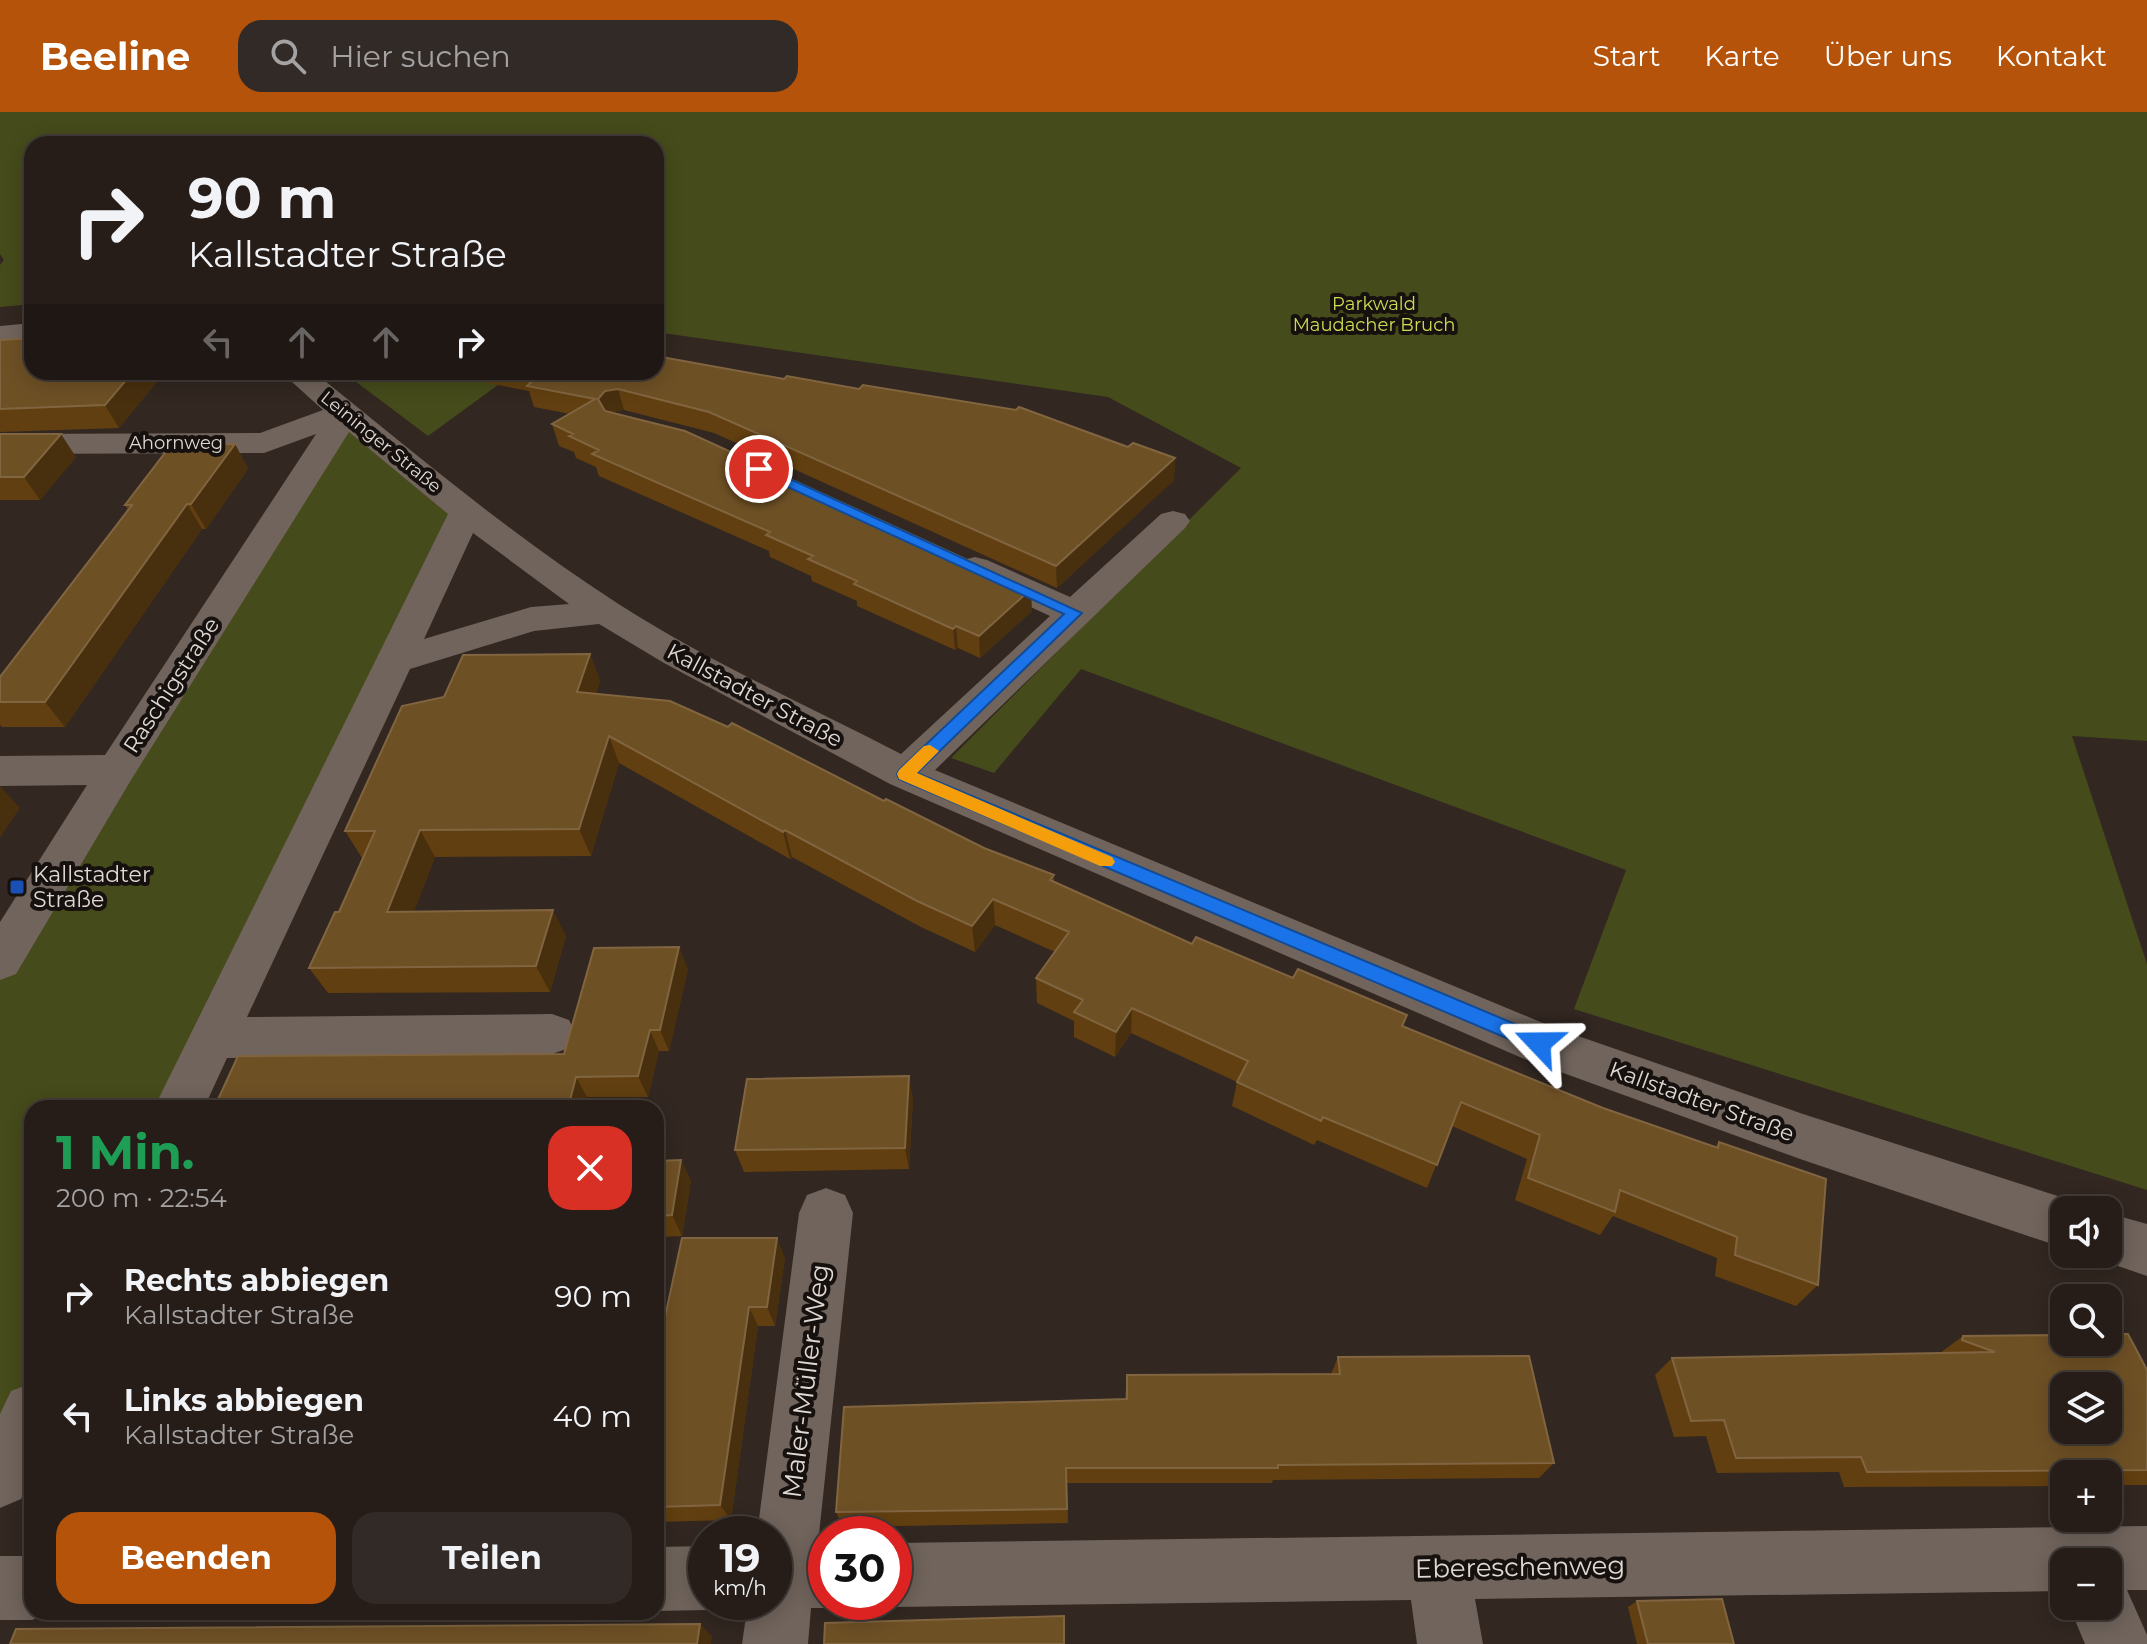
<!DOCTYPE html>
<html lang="de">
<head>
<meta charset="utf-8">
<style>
	body { margin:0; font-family:Montserrat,sans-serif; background:#322a26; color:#f1f3f6; height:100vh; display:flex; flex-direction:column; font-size:30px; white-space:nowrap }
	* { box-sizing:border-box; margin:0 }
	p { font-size:26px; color:#a4a2a2 }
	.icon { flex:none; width:44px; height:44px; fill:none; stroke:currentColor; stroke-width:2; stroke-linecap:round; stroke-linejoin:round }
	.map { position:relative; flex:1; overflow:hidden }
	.drawer { position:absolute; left:24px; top:988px; width:640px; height:520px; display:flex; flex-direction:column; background:#261d19; border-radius:24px; box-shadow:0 4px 20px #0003,0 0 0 2px #423b38 }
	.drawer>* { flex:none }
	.guide { position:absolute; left:24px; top:24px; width:640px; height:244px; border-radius:24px; box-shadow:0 4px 20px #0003,0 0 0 2px #423b38; background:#261d19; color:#f1f3f6; overflow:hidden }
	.fabs { position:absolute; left:2050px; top:1084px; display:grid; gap:16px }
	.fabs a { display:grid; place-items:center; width:72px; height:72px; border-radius:16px; background:#261d19; box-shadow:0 4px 20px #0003,0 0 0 2px #423b38; font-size:40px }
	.speed { position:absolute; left:688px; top:1404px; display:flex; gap:16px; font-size:40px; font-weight:700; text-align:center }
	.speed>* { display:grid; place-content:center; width:104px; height:104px; border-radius:50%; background:#261d19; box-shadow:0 4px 20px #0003,0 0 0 2px #423b38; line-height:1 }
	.speed small { font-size:20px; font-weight:400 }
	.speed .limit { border:12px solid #d22; background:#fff; color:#111 }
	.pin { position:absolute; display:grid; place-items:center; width:68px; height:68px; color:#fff; margin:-34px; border:4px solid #fff; border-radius:50%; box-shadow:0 2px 8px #0007 }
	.me { position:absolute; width:88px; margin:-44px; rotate:293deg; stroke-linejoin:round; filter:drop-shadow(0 0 6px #0008) }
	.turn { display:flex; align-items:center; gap:28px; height:168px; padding:0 32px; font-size:36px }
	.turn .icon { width:104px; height:104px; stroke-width:2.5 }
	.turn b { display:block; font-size:56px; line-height:68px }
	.lanes { display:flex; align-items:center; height:76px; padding:0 32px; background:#0003; justify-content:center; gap:40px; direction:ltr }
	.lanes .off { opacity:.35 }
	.round { display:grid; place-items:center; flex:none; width:84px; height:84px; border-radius:24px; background:#322a26 }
	.head { display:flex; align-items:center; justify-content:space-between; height:136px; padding:0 32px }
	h1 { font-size:48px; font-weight:700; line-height:60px; color:#1e9e55 }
	.primary-button { display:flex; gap:16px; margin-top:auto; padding:16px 32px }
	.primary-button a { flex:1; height:92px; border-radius:24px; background:#b45309; color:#fff; font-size:32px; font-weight:700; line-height:92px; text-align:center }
	.primary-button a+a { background:#322a26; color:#f1f3f6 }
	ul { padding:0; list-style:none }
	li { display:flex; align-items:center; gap:24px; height:120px; padding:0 32px }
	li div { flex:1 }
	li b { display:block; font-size:30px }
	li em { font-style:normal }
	header { display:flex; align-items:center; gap:48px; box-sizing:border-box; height:112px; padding:0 40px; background:#b45309; color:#fff }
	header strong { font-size:38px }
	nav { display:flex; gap:44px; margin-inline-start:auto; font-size:28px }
	.search { width:560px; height:72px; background:#322a26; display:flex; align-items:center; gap:20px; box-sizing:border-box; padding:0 28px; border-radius:24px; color:#a4a2a2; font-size:30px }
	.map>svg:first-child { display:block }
</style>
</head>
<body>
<header>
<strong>Beeline</strong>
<div class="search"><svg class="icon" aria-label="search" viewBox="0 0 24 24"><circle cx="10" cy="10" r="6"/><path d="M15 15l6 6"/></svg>Hier suchen</div>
<nav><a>Start</a><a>Karte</a><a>Über uns</a><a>Kontakt</a></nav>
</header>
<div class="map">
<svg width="2147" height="1532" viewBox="0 0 2147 1532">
	<rect width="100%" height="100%" fill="#322721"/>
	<path fill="#464b1b" d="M0,0h2147v629l-75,-5 75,228v226l-573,-181 52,-139 -545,-201 -87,104 -43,-15 290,-290 -133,-71 -452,-65v-188h-624v160l-32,3v-42l4,-5 -4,-6z
		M343,260h173l-88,64z
		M346,300l120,100 -287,596h-147v304l-32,66v-517z"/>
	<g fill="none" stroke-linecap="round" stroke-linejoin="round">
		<path fill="#70645c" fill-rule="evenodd" d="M32,211v18l-32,3v-18z
			M281,260h33c99,80 196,162 303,231 90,58 189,102 284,151l149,-138 -87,-40 -6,-8 6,-8 12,-3 12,3 83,37 91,-83 12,-3 12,3 5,7 -5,7 -250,242 620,258 248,86 261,84 19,7 2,5h-21v38l-261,-88 -281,-102 -632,-274 -226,-121 -65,-39 -65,7 -124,38 -163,348 305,-3 17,6 7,14 -7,14 -17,6 -325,4 -23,50h-50l294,-594 -99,-82 -218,348 -115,194 -16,6v-58l87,-137 -87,1v-30l105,-1 211,-321 -52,19 -264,1v-20l260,-1 63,-23zM473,421l96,71 -38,3 -107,32z
			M826,1076l19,7 8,18 -35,331h8v58h14l-14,6h-15l-3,36h-66l6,-42h26v-68h-17l42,-321 8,-18z
			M2108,1101l39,11v52l-58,-20 19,-2z
			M32,1271v94l-11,22 -21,9v-94l11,-23z
			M2147,1414v64h-20l20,45v9h-62l-16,-38h39v-44h-44v29l-589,8 8,45h-66l-6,-44 -517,7 -11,-5h11v-59z
			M706,1434v56h19l-19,8 -50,1v-64z
			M0,1444h32v56h19l-19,8h-32z"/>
	</g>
	<path fill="#613f10" d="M0,228l32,32h133l-46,56 -119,4z
		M478,260h178l472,75 47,11 -1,22 -117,108 -343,-155 -90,-23 -13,2 421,199 -52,47 -22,-10 -3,2 -98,-44v-5l-45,-20 -1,-5 -41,-19 -1,-6 -170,-75 -3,-9 -20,-9 -2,-6 -15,-6 -7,-22 18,-10 -36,-7 -5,-16 -47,-9z
		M0,322l76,23 -36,43h-40z
		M235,332l13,25 -42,60h-4l-137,198h-63l-2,-2v-48l128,-167 -3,-5z
		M590,542l10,27 -4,13 288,107 100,47 70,27v6l138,63 101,34 114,37 -4,11 200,82 112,39 4,-5 99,143 -22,21 -81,-30 2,-18 -104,-42 -13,19 -85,-35 12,-41 -75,-33 -25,62 -110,-48 -3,5 -82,-39 5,-24 -106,-49 -16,24 -41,-20v-16l-37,-18 -1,-25 19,-26 -60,-27 -20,27 -54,-25 -129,-70 -2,2 -171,-96 -28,93 -156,1 -21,54 152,25 -16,56 -222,1 -19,-25 30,-56 24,-54h-1l-17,-27 99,-134z
		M688,857l-19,82h-10l-11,46h-61l-2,11h-371l350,-54z
		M913,987l-4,70 -165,3 -9,-22z
		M681,1048l10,21 -9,55 -26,1v-76z
		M785,1146l-10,68h-17l-27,194 -75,2v-163z
		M1963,1224l184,34v115h-39v-11h-44v12l-220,1 -5,-15 -122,1 -11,-37 -32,1 -19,-62 17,-17 268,-5z
		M1338,1245l216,106 -15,15 -266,2 -1,3h-205l1,40 -225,4 -7,-15 289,-113 2,-24 204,-1z
		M1637,1489l97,43h-97l-9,-37z"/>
	<path fill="#482f0e" d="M133,260h32l-46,56 -14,-23z
		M618,277l6,21 -13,2 -6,8 -7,-21 7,-8z
		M61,322l15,23 -36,43 -16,-23z
		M235,332l13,25 -42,60 -15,-25z
		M1175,346l-1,22 -117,108 -1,-22z
		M187,392l15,25 -137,198 -20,-25z
		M1031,477l1,22 -52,47 -1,-22z
		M956,514l2,22 -3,2 -2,-21z
		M590,542l10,27 -12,38 -11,-27z
		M609,624l10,27 -28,93 -12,-27z
		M0,674l20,22 -20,30z
		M420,718l15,27 -31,81 -17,-26z
		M785,718l7,27 -2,2 -7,-27z
		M993,787l2,26 -20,27 -3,-26z
		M553,798l13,26 -16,56 -14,-26z
		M679,835l9,22 -19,82 -9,-21z
		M1132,896l-1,25 -16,24 1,-25z
		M650,918l9,21 -11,46 -10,-21z
		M909,964l4,23 -4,70 -4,-21z
		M576,965l11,20 -2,11h-17z
		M681,1048l10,21 -9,55 -10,-21z
		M777,1126l8,20 -10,68 -8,-19z
		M749,1195l9,19 -27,194 -11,-15z
		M700,1512l12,12 -1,8h-14z"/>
	<path fill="#6e5025" stroke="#806540" stroke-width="2" fill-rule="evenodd" d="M32,226v34h101l-28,33 -105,4v-69z
		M656,244l128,23 3,-3 72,13 4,-4 153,25 3,-3 109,40 5,-4 42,15 -119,108 -347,-154 -91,-23 -13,2 -7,8 7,12 80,20 346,158 -52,47 -23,-10 -3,3 -99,-45 3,-3 -49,-22 5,-3 -47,-21 4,-3 -178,-78 7,-4 -30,-14 4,-2 -21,-10 43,-25 -68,-13 13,-12 -10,-2h126z
		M0,322h61l-37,43h-24z
		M235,332l-44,60h-4l-142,198h-45v-25l132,-172h-7l46,-60z
		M590,542l-13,38 93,9 58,26 4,-4 152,78 2,-2 98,49 70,27 -4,5 142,64 4,-7 97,41 5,-9 109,46 -5,11 201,82 115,40 1,-6 107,37 -8,106 -83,-30 2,-18 -117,-47 -5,22 -87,-34 12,-43 -79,-33 -24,63 -114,-48 -2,4 -84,-39 11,-21 -116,-53 -16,24 -42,-20 9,-12 -47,-22 33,-46 -76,-33 -21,27 -55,-25 -132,-71 -2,2 -174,-96 -30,93 -159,1 -33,82 166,-2 -17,56 -227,2 26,-56h4l36,-81h-30l57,-125 42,-9 19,-42z
		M679,835l-19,83h-10l-12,46 -62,1 -8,31h-354l24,-52 326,-2 30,-106z
		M909,964l-4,72 -170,2 12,-71z
		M681,1048l-9,55 -16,1v-55z
		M682,1126h95l-10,69h-18l-29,198 -64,2v-148z
		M2108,1222h20l19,36v100l-280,2 -6,-15 -125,1 -12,-38 -33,1 -19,-63 323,-6 -33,-12 1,-4 101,-1v7h44zM2064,1274h44v44h-44z
		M1529,1244l25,107 -276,2v3h-212l1,41 -231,3 8,-105 283,-8v-24l213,-1 -2,-17z
		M1722,1487l12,45h-86l-11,-43z
		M1064,1504v28h-240l1,-21z
		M700,1512l-3,20h-687l6,-15z"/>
	<path fill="#1a73e8" stroke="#114b97" stroke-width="2" d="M755,355h9l318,146 -165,160 629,264 3,6 -3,6 -7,3 -7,-3 -633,-270 -2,-5 2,-4 165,-156 -309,-142z"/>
	<path fill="#f59e0b" d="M930,633l9,6 -22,22 195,84 3,5 -3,4h-12l-201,-87 -2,-5 2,-4 25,-24z"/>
	<rect fill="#1a4fb4" stroke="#16110e" stroke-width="3" x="9" y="767" width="16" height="16" rx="4"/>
	<g text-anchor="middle" stroke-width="8" stroke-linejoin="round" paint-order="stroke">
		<g font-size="18" fill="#cedb52" stroke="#16110e">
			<text x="1374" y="198">Parkwald<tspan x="1374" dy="21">Maudacher Bruch</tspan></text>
		</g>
		<g font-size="18" fill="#dfd8d3" stroke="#16110e">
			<text transform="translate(381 330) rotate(39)" y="6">Leininger Straße</text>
			<text x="176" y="337">Ahornweg</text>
		</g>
		<g font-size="22" fill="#dfd8d3" stroke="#16110e">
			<text transform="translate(171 573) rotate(-57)" y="8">Raschigstraße</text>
			<text transform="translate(755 583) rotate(28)" y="8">Kallstadter Straße</text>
			<text transform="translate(1702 989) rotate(20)" y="8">Kallstadter Straße</text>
		</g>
		<g font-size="22" fill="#dfd8d3" stroke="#16110e" text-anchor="start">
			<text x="33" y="770">Kallstadter<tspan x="33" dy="25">Straße</tspan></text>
		</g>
		<g font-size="26" fill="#dfd8d3" stroke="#16110e">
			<text transform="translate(806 1269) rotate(-83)" y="9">Maler-Müller-Weg</text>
			<text transform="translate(1520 1455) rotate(-1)" y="9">Ebereschenweg</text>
		</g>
	</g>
</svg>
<div class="fabs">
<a><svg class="icon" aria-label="sound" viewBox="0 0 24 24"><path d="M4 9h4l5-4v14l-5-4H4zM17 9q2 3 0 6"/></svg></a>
<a><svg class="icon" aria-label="search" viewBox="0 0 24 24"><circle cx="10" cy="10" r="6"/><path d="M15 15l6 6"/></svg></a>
<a><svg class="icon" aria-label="layers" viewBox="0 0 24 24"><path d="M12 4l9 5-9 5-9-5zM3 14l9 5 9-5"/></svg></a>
<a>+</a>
<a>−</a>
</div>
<div class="speed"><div>19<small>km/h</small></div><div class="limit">30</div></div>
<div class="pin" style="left:759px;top:357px;background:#d93025"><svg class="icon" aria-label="arrive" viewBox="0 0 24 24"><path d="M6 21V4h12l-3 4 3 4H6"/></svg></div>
<svg class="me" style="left:1539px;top:931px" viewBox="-20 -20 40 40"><path d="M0-17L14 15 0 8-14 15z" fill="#1a73e8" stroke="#fff" stroke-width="4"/></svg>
<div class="guide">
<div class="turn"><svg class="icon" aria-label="right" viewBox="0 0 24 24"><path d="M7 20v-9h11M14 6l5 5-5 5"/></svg><div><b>90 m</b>Kallstadter Straße</div></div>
<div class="lanes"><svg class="icon off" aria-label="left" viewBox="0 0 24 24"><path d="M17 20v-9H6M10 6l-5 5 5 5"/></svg><svg class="icon off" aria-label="ahead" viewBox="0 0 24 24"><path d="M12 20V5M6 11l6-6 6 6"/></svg><svg class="icon off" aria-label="ahead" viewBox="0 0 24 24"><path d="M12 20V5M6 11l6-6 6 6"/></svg><svg class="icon" aria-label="right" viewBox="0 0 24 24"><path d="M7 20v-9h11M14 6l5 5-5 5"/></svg></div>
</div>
<section class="drawer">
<div class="head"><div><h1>1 Min.</h1><p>200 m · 22:54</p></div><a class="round" style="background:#d93025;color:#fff"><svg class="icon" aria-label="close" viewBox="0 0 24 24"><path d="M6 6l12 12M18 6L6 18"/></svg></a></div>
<ul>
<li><svg class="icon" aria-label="right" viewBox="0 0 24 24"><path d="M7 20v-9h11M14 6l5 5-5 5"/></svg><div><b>Rechts abbiegen</b><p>Kallstadter Straße</p></div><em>90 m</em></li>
<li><svg class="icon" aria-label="left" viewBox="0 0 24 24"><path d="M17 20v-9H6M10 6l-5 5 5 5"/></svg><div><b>Links abbiegen</b><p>Kallstadter Straße</p></div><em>40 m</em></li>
</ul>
<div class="primary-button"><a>Beenden</a><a>Teilen</a></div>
</section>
</div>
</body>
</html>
